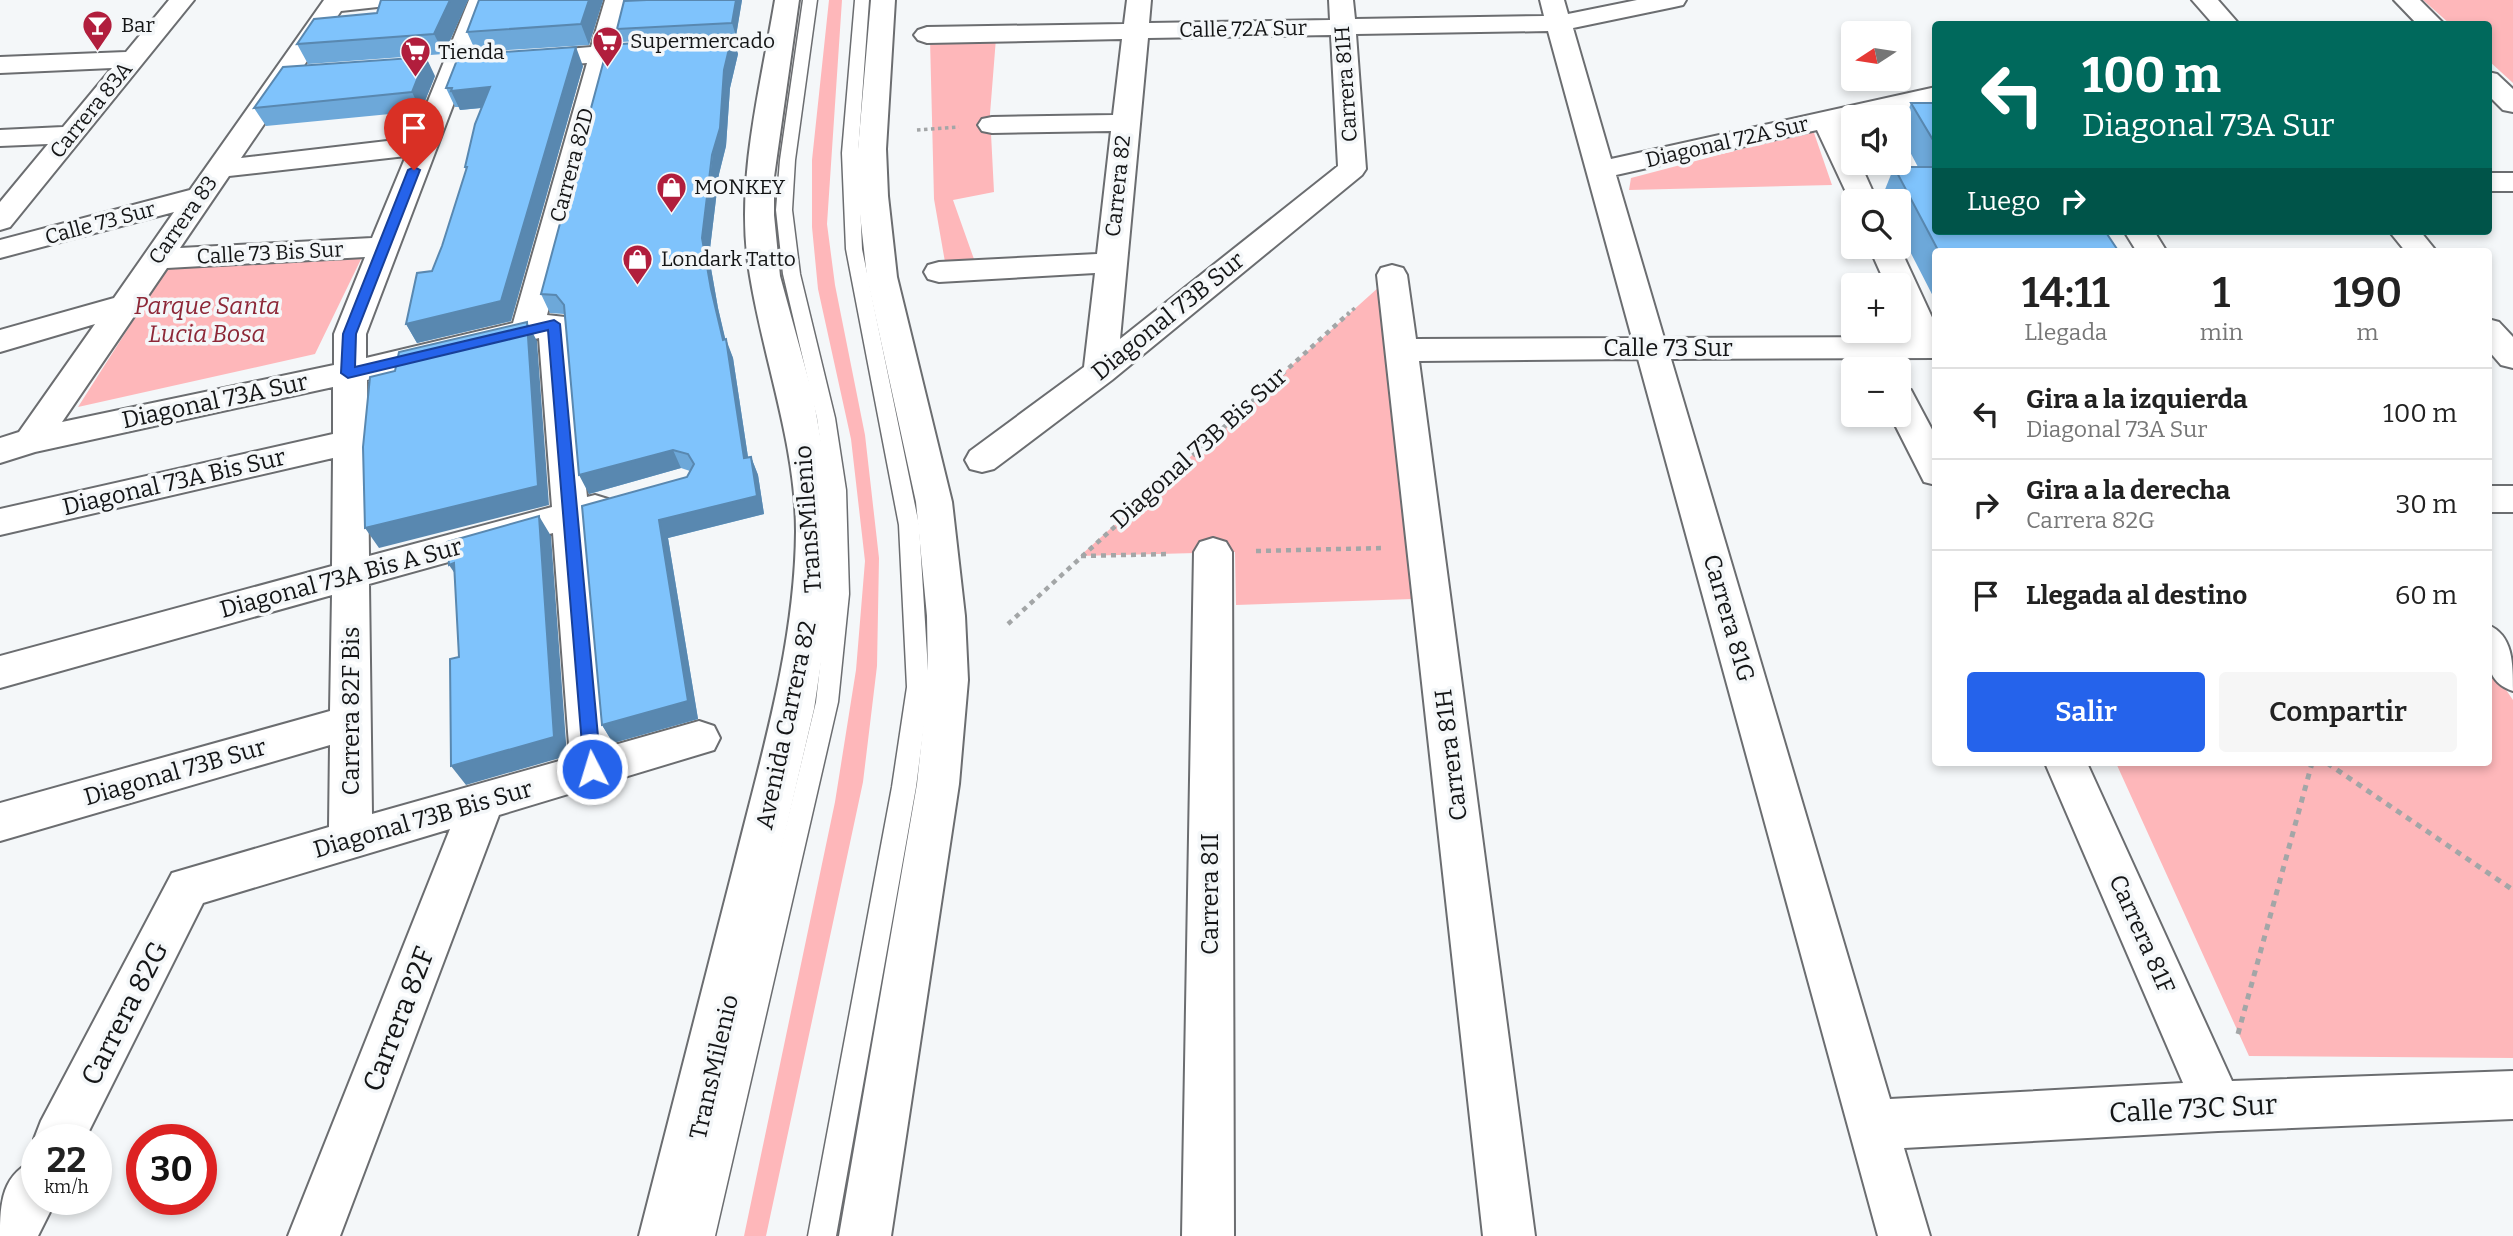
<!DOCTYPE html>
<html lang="es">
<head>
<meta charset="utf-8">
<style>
	body { margin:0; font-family:Bitter,serif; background:#f6f6f6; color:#222; height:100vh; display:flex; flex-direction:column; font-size:26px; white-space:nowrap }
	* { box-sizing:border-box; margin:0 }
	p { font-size:23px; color:#767676 }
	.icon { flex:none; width:38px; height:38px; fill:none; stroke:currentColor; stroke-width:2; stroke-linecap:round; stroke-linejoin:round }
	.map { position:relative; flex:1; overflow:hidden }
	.details { position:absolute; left:1932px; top:248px; width:560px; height:518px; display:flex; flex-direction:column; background:#fff; border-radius:7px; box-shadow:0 4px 10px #0003 }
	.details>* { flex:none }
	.hud { position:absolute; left:1932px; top:21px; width:560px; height:214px; border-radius:7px; box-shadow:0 4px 10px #0003; background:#00695c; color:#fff; overflow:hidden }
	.needle { width:46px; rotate:258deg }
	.controls { position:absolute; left:1841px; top:21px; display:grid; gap:14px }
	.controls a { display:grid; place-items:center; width:70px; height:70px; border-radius:7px; background:#fff; box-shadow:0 4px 10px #0003; font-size:35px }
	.speed { position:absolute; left:21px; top:1124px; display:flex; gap:14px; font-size:35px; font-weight:700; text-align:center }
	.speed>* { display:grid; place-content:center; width:91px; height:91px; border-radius:50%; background:#fff; box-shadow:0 4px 10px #0003; line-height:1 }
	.speed small { font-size:18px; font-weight:400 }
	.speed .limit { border:10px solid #d22; background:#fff; color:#111 }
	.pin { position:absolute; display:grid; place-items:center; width:60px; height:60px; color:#fff; margin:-72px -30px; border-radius:50% 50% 50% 0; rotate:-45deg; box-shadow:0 0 7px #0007 }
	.pin .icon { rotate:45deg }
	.me { position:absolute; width:77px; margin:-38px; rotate:355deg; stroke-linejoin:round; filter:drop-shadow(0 0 5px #0008) }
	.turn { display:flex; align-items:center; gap:24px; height:147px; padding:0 35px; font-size:32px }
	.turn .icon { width:91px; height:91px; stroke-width:2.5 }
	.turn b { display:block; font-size:49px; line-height:60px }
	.then { display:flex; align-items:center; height:66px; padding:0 35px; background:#0003; gap:14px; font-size:26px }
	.eta { display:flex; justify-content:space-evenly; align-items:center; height:119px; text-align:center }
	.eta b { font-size:42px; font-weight:600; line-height:49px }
	.button { display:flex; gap:14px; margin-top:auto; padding:14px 35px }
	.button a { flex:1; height:80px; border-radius:7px; background:#2563eb; color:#fff; font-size:28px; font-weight:600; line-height:80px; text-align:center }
	.button a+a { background:#f6f6f6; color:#222 }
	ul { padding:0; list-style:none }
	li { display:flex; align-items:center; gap:21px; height:91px; padding:0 35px; border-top:2px solid #e0e0e0 }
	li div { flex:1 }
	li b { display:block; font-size:26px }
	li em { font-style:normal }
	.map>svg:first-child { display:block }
</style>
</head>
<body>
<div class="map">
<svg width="2513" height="1236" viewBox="0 0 2513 1236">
	<rect width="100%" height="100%" fill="#f4f7f9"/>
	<path fill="#feb7ba" d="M829,0h13l-15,224 8,61 30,150 14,123 -2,108 -14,116 -97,454h-22l91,-434 21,-132 9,-109 -14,-122 -33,-150 -6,-62v-67z
		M2423,0h90v83l-24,-22 -1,-37h-38z
		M996,38l-6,76 4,78 -41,8 22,62h-30l-11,-63 -4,-160z
		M1813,130l19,55 -203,5 2,-12z
		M364,253l-49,101 -237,53 90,-141z
		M1379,287l34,312 -177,6 -1,-53 -155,4z
		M2489,665l24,35v358l-264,-2 -133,-293h372z"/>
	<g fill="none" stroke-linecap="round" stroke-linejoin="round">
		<defs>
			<path id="lane" d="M803,0h14l-22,160 -3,50 8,64 35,144 11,72 3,104 -11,108 -123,534h-28l129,-534 12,-108 -1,-104 -10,-72 -34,-144 -7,-64 4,-50z
				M855,0h14l-11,153 4,96 57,276 10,162 -13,100 -80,449h-28l84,-449 15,-100 -8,-162 -53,-276 -4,-96z"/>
			<path id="street" d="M169,0h25l-184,227 -10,3v-28l48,-58 -48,2v-16l63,-3 49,-59 -112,5v-16l126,-5z
				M324,0h75l-3,5 -55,6 -100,147 172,-20 56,-138h24l-127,334v24l147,-35 74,-260 -59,4 -9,-2 -4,-6 4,-6 72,-6 14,-47h24l-11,45h47l4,5 -4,5 -51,6 -67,254 18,2 5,7 17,173 8,-2 13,4 5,9 -5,9 -19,6 22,223 88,-25 15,5 6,12 -6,12 -215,65 -159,421h-52l162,-407 -247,74 -118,236h-48v7l-3,-7 7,-18 131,-248 157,-46 1,-82 -330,96v-38l330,-92 2,-116 -332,93v-32l332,-90 1,-108 -333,77v-26l333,-75v-47l-298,65 -35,11v-25l19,-6 76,-108 -95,28v-22l114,-32 60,-86 -174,46v-18l190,-50zM406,156l-34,82 -192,10 49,-72zM365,257l-31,77v31l-272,57 105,-154zM539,338l13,169 -183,49 -2,-176zM553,533l17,225 -198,56 -3,-230z
				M1127,0h24l-2,23 181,-3 -1,-20h24l2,19 189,-3 -4,-16h24l4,14 69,-14h49l-3,5 -9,2 -101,21 38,131 325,-72v16l-63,14h-20v5l-11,2 11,24v15h7l17,38h-24v6l-36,-77 -201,45 48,163 244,-1 -9,-22v-30h-13l-17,-38 30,-1 37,80v32l-265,1 219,740 293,-16 -138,-320h42l145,318 281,-10v48l-295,12 -314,17 26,88h-52l-240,-877 -219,2 116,875h-52l-106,-961 4,-7 11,-3 11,3 4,7 9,64 216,-1 -84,-307 -192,3 10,135 -4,6 -250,205 -118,89 -12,3 -12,-3 -5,-9 5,-9 114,-84 11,-94 -156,9 -11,-3 -4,-7 4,-7 11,-3 158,-8 14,-123 -119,2 -10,-2 -4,-6 4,-6 10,-2 121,-2 9,-76 -195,4 -9,-3 -4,-5 4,-5 9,-3 197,-3zM1331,35l7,131 -218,173 28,-301z
				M2394,0h26l24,24h-27z
				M2488,72l9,2 16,15v23l-10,-2 -15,-15z
				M2488,173h25v18h-25z
				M2124,231h30l13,21h-30z
				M1899,387l12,3 25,47v48l-12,-3 -34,-67h9z
				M2488,486h25v26h-25z
				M1213,538l13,4 6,10 2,684h-52l12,-684 6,-10z
				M2488,625c25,10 25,38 25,66 -31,-10 -25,-38 -25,-66z
				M37,1159v40h19l-1,3 -17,34h-38c0,-34 2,-63 37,-77z"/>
			<path id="secondary" d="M2192,0h26l21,24h-26z
				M2389,231h31l17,21h-31z
				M2488,319l11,3 14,15v31l-12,-3 -13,-15z"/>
			<path id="primary" d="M775,0h24l-25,177v38l6,61 33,120 13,74 6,60 -3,79 -15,100 -123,527h-52c32,-125 64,-250 96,-375 27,-108 60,-217 61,-329 0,-88 -32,-170 -46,-256 -16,-91 10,-186 25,-276z
				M871,0h24l-9,149 2,47 9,81 55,225 13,114 3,64 -9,104 -68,452h-52l78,-452 11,-104 -1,-64 -11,-114 -49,-225 -9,-81v-47z"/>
		</defs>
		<use href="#lane" stroke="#6b6d70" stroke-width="3"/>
		<use href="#street" stroke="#6b6d70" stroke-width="4"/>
		<use href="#secondary" stroke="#6b6d70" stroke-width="4"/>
		<use href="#primary" stroke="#6b6d70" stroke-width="4"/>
		<path stroke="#a3a6a7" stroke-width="3.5" stroke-dasharray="3.5 3.5" stroke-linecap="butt" d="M917,130l42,-3
			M1347,315l10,-9"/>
		<path stroke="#a3a6a7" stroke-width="4.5" stroke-dasharray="5 5" stroke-linecap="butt" d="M1256,551l127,-3
			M1081,556l89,-2
			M1008,624l341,-311"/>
		<path stroke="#a3a6a7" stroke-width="5" stroke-dasharray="6 6" stroke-linecap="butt" d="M2327,763l186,127
			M2238,1034l74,-271"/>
		<use href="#lane" fill="#fff" fill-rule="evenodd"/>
		<use href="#street" fill="#fff" fill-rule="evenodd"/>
		<use href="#secondary" fill="#fff" fill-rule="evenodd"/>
		<use href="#primary" fill="#fff" fill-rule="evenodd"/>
	</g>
	<path fill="#6da8d9" d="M381,0h87l-24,54 -136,10 -11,-20 80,-31z
		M603,0l-14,45 -113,7 -9,-20z
		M742,0l-6,36h-4l6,18 -8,34 -4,58 -7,28 -10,83 9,51 7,31 8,19 15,99h3l7,18 6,39 -96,24 30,181 -85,24 -11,-18 85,-248 3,-6 -9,-3 -92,26 -25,-180 -14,-1 -9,-19 181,-258 -101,6 -4,-13z
		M583,66l-72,255 -94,22 -11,-19 26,-53 10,-25 24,-76 -1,-3 17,-59 -22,2 -1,-3h-4l-9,-19z
		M435,76l-14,35 -155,15 -12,-18z
		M1911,103h25v128l183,21h-183v50l-37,-72v-29h-15l-2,-4 12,-30h24l-18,-34z"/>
	<path fill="#5988b0" d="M450,0h18l-24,54 -10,-20z
		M589,0h14l-14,45 -8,-21z
		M736,0h6l-6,36 -4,-13z
		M732,36l6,18 -8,34 -4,58 -7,28 -10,83 9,51 9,38 -1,-7 7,19 18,119 -7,-19 -21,-118 -12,-51 -9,-51 22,-168z
		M576,47l7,19 -72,255 -94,22 -11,-19z
		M426,57l9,19 -14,35 -9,-19z
		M490,87l9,19 -39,4 -9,-19z
		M527,322l10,19 12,164 -170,43 -14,-20z
		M673,450l8,18 -92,26 -10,-19z
		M751,457l7,18 6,39 -96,24 30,181 -85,24 -11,-18 57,-205z
		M539,516l12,20 16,220 -101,29 -15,-19z
		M454,563l8,21 -13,-19z"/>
	<path fill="#7fc3fc" stroke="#5988b0" stroke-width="2" d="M381,0h69l-16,34 -137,10 17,-25 63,-6z
		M479,0h110l-8,24 -114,8z
		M647,0h89l-4,23 -115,6 7,-28z
		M732,36l-8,34 -4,58 -8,27 -10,83 9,51 12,51 3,-1 18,119 7,-1 6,39 -98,24 29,181 -86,24 -20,-219 105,-29 7,-13 -6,-10 -15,-4 -94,25 -15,-170 -8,-10 -15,-1 67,-249z
		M576,47l-75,254 -95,23 11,-51 15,-2 10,-25 25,-79h-2l10,-43 15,-37 -39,4 1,-3h-6l13,-33z
		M426,57l-14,35 -158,16 29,-41z
		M1911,103h25v42z
		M1894,167h42v64h169l14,21h-180z
		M527,322l11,164 -173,42 -2,-81 7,-70 25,-6 4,-19z
		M539,516l15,221 -103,29 -1,-107 9,-2 -5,-94 -5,2 -2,-23z"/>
	<path fill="#2563eb" stroke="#184099" stroke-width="2" d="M414,167l6,3 -64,164 -1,33 199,-47 6,4 41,445 -9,8 -8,-8 -36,-439 -200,48 -7,-5 2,-39 65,-164z"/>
	<defs>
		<symbol id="bar-pin" viewBox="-11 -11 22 30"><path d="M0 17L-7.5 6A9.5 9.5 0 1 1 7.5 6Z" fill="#b11e3d" stroke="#f4f7f9"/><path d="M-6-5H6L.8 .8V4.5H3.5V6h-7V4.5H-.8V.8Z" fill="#fff"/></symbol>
		<symbol id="supermarket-pin" viewBox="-11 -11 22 30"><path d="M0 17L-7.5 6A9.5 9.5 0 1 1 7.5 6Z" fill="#b11e3d" stroke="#f4f7f9"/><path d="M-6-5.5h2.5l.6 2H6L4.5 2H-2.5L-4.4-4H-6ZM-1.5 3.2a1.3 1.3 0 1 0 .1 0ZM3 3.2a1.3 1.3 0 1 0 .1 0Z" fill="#fff"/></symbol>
		<symbol id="shop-pin" viewBox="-11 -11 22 30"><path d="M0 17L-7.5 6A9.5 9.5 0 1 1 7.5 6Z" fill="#b11e3d" stroke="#f4f7f9"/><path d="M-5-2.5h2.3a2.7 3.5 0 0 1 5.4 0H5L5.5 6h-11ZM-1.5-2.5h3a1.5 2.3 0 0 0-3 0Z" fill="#fff"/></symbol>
	</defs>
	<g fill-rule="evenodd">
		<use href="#bar-pin" x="80" y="8" width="35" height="47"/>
		<use href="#supermarket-pin" x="590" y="24" width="35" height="47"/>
		<use href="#supermarket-pin" x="398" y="34" width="35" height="47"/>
		<use href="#shop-pin" x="654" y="170" width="35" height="47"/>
		<use href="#shop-pin" x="620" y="242" width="35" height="47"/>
	</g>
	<g text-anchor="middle" stroke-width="7" stroke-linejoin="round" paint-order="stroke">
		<g font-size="21" fill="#141516" stroke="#f4f7f9" text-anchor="start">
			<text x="121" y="32">Bar</text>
			<text x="630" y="48">Supermercado</text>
			<text x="438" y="59">Tienda</text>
			<text x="694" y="194">MONKEY</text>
			<text x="661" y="266">Londark Tatto</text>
		</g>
		<g font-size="21" fill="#141516" stroke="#f4f7f9">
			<text transform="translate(1243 29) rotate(-1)" y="7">Calle 72A Sur</text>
			<text transform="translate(1346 84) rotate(-94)" y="7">Carrera 81H</text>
			<text transform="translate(91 110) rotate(-51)" y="7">Carrera 83A</text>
			<text transform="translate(1727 142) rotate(-13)" y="7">Diagonal 72A Sur</text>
			<text transform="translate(572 165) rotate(-75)" y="7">Carrera 82D</text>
			<text transform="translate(1118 186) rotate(-84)" y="7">Carrera 82</text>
			<text transform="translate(183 220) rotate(-55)" y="7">Carrera 83</text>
			<text transform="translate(100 223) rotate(-15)" y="7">Calle 73 Sur</text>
			<text transform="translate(270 253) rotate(-3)" y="7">Calle 73 Bis Sur</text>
		</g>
		<g font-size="24" font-style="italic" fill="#8d2737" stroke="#f4f7f9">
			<text x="207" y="314">Parque Santa<tspan x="207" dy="28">Lucia Bosa</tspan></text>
		</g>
		<g font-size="24" fill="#141516" stroke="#f4f7f9">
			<text transform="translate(1168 316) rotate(-39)" y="8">Diagonal 73B Sur</text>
			<text x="1668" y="356">Calle 73 Sur</text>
			<text transform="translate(215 401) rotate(-12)" y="8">Diagonal 73A Sur</text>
			<text transform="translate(1199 448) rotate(-42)" y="8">Diagonal 73B Bis Sur</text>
			<text transform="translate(174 482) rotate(-13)" y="8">Diagonal 73A Bis Sur</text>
			<text transform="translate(808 519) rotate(-94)" y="8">TransMilenio</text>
			<text transform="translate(341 578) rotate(-15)" y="8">Diagonal 73A Bis A Sur</text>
			<text transform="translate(1729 618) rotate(74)" y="8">Carrera 81G</text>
			<text transform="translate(351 711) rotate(-90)" y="8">Carrera 82F Bis</text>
			<text transform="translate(786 725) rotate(-78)" y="8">Avenida Carrera 82</text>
			<text transform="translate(1451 755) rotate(-97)" y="8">Carrera 81H</text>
			<text transform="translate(175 772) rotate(-16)" y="8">Diagonal 73B Sur</text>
			<text transform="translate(423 819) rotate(-16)" y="8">Diagonal 73B Bis Sur</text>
			<text transform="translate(1210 894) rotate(-90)" y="8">Carrera 81I</text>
			<text transform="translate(2142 934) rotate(66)" y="8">Carrera 81F</text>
			<text transform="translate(714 1067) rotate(-77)" y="8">TransMilenio</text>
		</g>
		<g font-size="28" fill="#141516" stroke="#f4f7f9">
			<text transform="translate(124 1013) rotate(-63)" y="10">Carrera 82G</text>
			<text transform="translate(398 1019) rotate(-69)" y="10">Carrera 82F</text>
			<text transform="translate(2193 1108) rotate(-3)" y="10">Calle 73C Sur</text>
		</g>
	</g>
</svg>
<div class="controls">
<a><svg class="needle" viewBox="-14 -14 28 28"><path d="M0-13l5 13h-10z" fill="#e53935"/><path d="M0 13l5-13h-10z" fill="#767676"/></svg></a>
<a><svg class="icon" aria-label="sound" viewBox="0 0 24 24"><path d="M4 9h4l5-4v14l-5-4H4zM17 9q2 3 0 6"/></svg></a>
<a><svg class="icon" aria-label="search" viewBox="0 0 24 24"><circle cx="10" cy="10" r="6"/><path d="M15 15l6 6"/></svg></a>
<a>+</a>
<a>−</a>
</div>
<div class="speed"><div>22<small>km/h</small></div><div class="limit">30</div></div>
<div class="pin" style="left:414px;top:170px;background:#d93025"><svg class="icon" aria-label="arrive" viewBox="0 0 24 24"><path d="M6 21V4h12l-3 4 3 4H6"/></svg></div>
<svg class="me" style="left:592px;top:769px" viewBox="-20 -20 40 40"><circle r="17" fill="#2563eb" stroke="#fff" stroke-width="3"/><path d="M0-11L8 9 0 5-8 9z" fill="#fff"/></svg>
<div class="hud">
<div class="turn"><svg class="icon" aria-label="left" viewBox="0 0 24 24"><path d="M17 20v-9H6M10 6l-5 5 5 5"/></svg><div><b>100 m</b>Diagonal 73A Sur</div></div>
<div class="then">Luego<svg class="icon" aria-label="right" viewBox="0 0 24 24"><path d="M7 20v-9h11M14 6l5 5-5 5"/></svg></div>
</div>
<section class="details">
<div class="eta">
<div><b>14:11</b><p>Llegada</p></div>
<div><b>1</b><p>min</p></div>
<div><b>190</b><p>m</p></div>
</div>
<ul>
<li><svg class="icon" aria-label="left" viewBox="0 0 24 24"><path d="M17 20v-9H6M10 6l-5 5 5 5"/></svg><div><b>Gira a la izquierda</b><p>Diagonal 73A Sur</p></div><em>100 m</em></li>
<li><svg class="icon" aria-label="right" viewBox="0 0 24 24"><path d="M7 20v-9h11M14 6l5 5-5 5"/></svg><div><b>Gira a la derecha</b><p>Carrera 82G</p></div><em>30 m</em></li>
<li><svg class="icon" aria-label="arrive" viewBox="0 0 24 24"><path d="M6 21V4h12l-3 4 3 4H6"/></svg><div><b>Llegada al destino</b></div><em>60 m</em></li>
</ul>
<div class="button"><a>Salir</a><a>Compartir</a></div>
</section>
</div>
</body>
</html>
